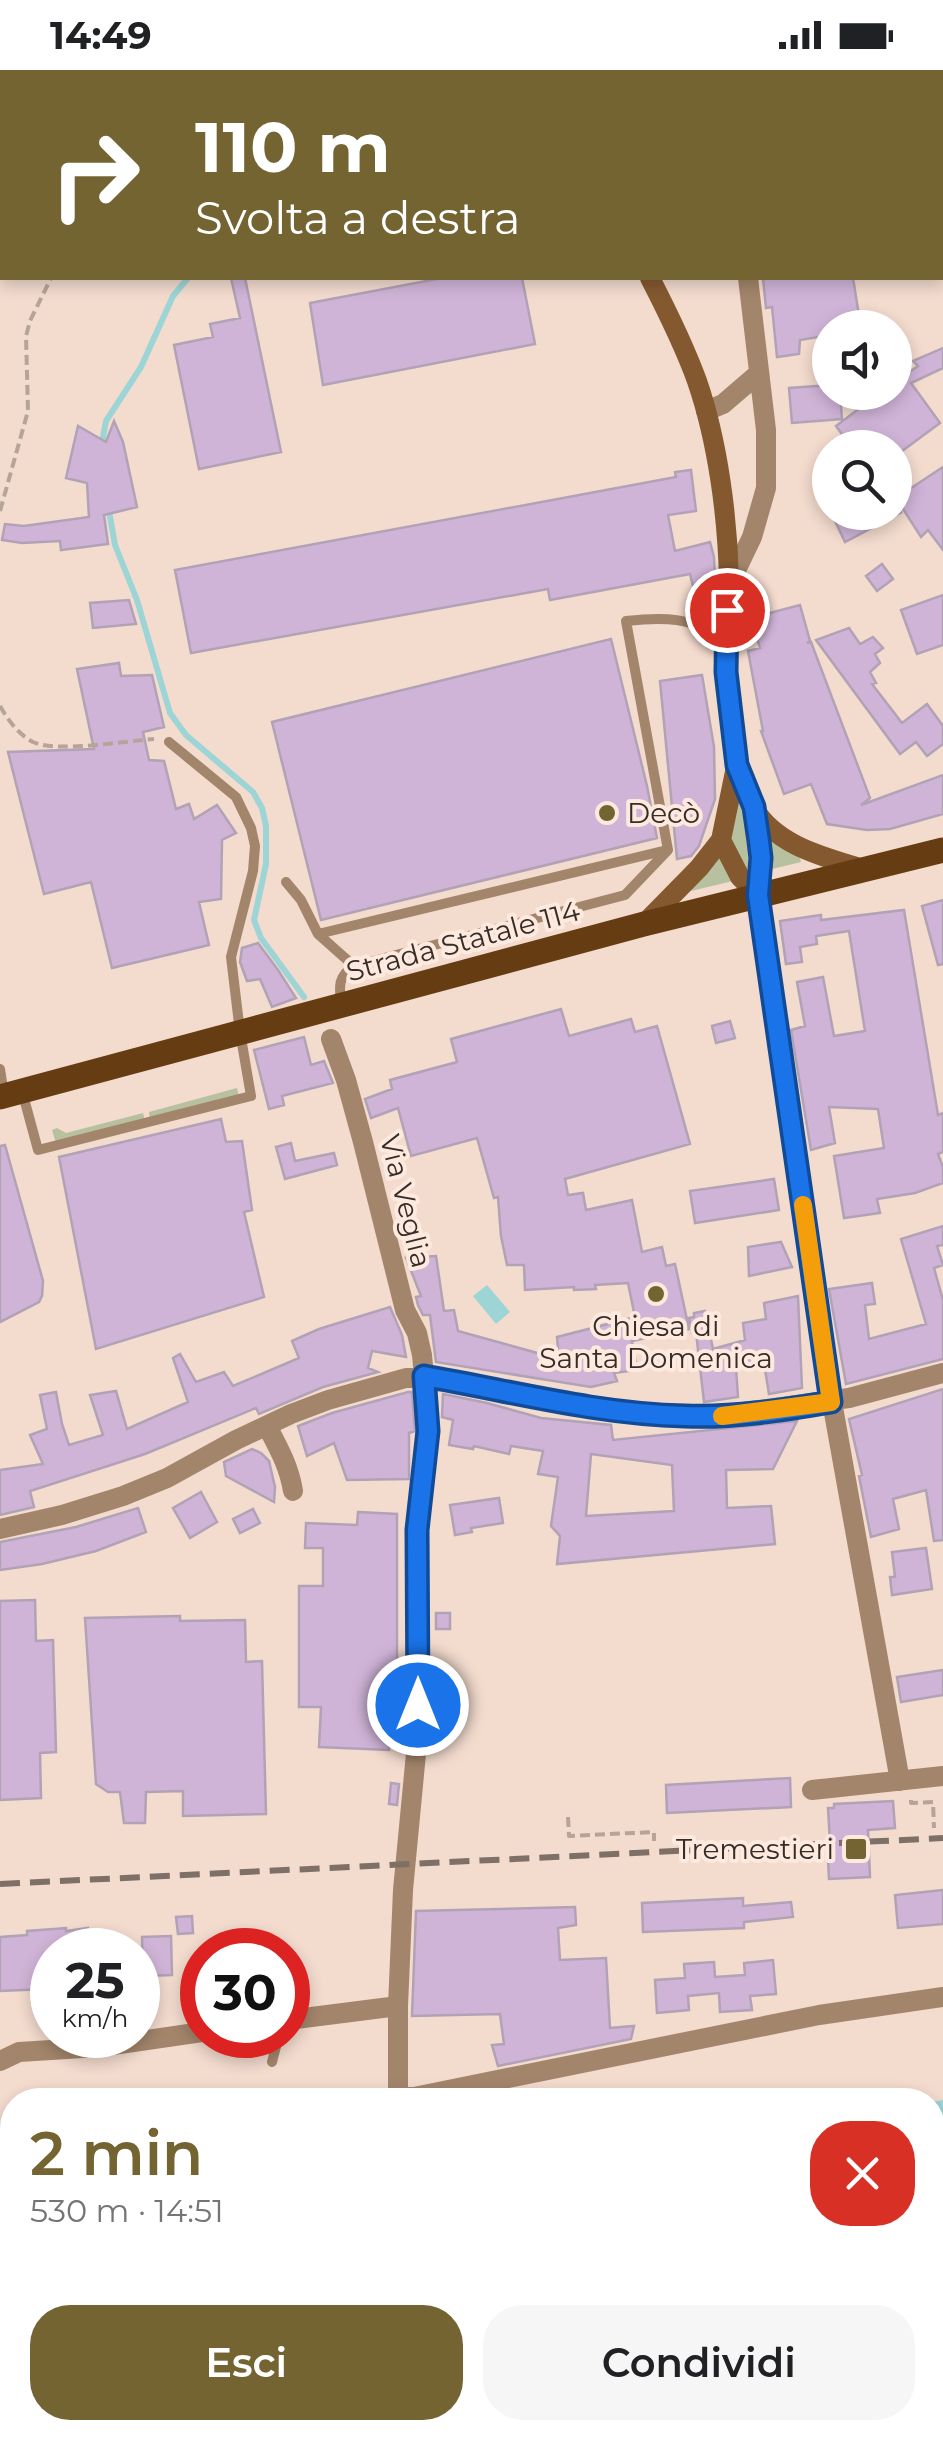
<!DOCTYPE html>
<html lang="it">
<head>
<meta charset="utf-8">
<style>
	body { margin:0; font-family:Montserrat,sans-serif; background:#f6f6f6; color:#202124; height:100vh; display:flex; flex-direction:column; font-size:38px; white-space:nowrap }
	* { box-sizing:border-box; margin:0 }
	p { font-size:32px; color:#757577 }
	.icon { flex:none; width:55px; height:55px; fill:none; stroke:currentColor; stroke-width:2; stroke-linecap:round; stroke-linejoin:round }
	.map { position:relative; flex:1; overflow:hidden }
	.sheet { position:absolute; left:0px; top:2018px; width:945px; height:352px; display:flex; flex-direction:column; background:#fff; border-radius:40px 40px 0 0; box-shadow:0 5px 15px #0003 }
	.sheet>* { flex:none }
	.hud { position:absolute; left:0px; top:0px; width:945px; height:210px; box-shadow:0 5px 15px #0003; background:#746432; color:#fff; overflow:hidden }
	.fabs { position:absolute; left:812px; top:240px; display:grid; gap:20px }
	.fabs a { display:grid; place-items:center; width:100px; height:100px; border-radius:50%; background:#fff; box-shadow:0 5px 15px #0003; font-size:50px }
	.speed { position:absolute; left:30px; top:1858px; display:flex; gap:20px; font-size:50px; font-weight:700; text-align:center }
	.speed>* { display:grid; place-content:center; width:130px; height:130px; border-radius:50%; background:#fff; box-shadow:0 5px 15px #0003; line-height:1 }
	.speed small { font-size:25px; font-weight:400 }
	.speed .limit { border:15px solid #d22; background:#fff; color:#111 }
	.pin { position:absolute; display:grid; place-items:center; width:85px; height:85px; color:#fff; margin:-42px; border:5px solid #fff; border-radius:50%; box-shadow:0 2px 10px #0007 }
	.me { position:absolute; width:110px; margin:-55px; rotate:0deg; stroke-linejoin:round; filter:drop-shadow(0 0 8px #0008) }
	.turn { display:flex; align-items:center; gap:35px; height:210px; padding:0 30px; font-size:45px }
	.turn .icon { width:130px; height:130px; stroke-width:2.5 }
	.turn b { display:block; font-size:70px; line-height:85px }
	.round { display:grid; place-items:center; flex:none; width:105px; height:105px; border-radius:40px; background:#f6f6f6 }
	.head { display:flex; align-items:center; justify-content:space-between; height:170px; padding:0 30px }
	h1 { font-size:60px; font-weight:600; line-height:75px; color:#746432 }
	.primary-button { display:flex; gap:20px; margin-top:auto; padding:20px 30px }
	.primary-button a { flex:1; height:115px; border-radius:40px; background:#746432; color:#fff; font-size:40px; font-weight:600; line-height:115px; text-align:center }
	.primary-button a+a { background:#f6f6f6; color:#202124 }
	.status { display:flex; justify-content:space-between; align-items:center; height:70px; padding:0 50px; background:#fff; direction:ltr }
	.status svg { height:28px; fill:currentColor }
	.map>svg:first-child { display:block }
</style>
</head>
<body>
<div class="status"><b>14:49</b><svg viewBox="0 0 49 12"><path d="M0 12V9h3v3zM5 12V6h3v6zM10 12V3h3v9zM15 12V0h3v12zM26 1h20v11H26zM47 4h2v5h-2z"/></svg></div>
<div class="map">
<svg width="943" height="2369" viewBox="0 0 943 2369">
	<rect width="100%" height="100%" fill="#f3dbce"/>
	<path fill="#b7c09f" d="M738,731c9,20 15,46 14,68l-3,2 -4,-1 -14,-31z
		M766,767l34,21 1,4 -33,8z
		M717,784l16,27 -42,10v-3z
		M237,1018l2,9 -89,22 -1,-7z
		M143,1043l2,8 -89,22 -4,-13 5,-2 9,5z"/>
	<path fill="#9dd5d7" d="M487,1215l23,27 -14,12 -23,-28z
		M943,2030v339h-943v-306l12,3v292h920v-326z"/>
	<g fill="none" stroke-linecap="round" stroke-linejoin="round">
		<path stroke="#9dd5d7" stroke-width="6" d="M267,2l1,-2
			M104,378l-1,-11 3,-16 35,-54 32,-71 15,-18
			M108,435l7,40 22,55 33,113 16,22 67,57 9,16 4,18v38l-12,56 7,18 43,59"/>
	</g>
	<path fill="#d0b4d8" stroke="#b1a2b6" stroke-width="2.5" fill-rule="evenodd" d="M231,208h14l36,174 -82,17 -25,-124 39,-8 -3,-13 30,-6z
		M442,208h80l13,66 -212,41 -13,-82z
		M763,208h90l8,50h-31v7l-30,5 -1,14 -22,3 -5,-50 -6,1z
		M943,278v20l-32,15 29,40 -42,31 -3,-6h-43l-16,-22 45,-34h14v-10l23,-16 -5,-5z
		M830,315v7h10l2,27 -50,4 -3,-35z
		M114,351l9,21 14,65 -33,8 4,29 -47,6 -1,-9 -38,2 -20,-3 3,-16 19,2 65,-9 -2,-34 -21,-5 12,-52 28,16z
		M943,397v83l-15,-20 -7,7 -25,-39z
		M691,400l5,41 -28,4 7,36 35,-9 4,15 1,24 -22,5 -3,-12 -140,26 -2,-11 -357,64 -16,-83 501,-93 -1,-5z
		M852,442h50l-57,30 -10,-21z
		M882,494l11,15 -16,12 -11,-15z
		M943,525v50l-26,9 -16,-44z
		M129,530l7,24 -43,4 -3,-25z
		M800,535l10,36 -3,2 4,-1 59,156 -9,7 82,-30v39l-53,15 -23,1 -40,-6 -16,-40 -27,10 -23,-63h2l-15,-80 12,-3 -9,-30z
		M849,558l11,16 13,-7 10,11 -8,6 5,9 -10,9 6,11 -4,1 30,39 25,-19 16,22v18l-16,12 -11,-14 -16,12 -84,-114z
		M611,569l36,147 10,52 -336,82 -49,-198z
		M119,593l2,13 31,-1 12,52 -21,5 6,28 15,1 12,48 13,-5 5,15 23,-14 19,28 -14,7 -1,59 -22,3 10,43 -97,23 -21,-86 -47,12 -36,-142 86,-3 -17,-80z
		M702,605l12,72 1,52 -16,47 -8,10 -14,3 -17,-178z
		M943,830v64l-5,1 -16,-59z
		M904,840l34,205 5,-2v39l-5,2 5,13v16l-28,10 -38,6 3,14 -36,5 -10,-62 50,-8 -6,-39 -49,-2 6,36 -24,7 -20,-120 14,-4 -8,-44 26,-5 11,59 31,-5 -16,-100 -33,5 1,8 -17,3 2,15 -16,2 -6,-43 41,-6v5z
		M258,873l20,27 18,28 -24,9 -12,-28 -13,2 -7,-19 2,-14z
		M561,939l8,27 62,-17 4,13 22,-6 33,118 -125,35 3,16 15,-2 3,17 46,-10 10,52 20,-5 4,19 9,-2 14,65 -57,12 5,29 -23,3 3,8 -26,6 -155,-25 -6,-47h-7l-5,-10 -2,-8 5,-1 -15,-38 30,-2 8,55 10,-1 4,21 101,28 -2,-22 78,-20 -7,-34 -33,2 1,4 -22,1v-3l-49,3 -1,-25h-17l-6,-29 -3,-39 -4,1 -17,-60 -66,18 -13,-48 -27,10 -6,-19 27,-10 -2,-9 67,-18 -6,-23z
		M730,951l5,17 -19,5 -4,-17z
		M304,967l7,28 13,-4 9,22 -51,13 2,9 -15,4 -15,-59z
		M221,1049l5,23 16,-1 10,69 -8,2 20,85 -168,52 -37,-192z
		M291,1073l4,18 39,-8 3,12 -52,14 -9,-32z
		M5,1075l38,136 -1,15 -3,6 -39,20v-176z
		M774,1109l5,31 -84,13 -5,-32z
		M943,1156v19l-6,1 6,19 -9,3 9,32v59l-97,25 -17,-95 43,-6 3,21 -10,1 4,34 57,-15 -25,-85z
		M781,1172l11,25 -43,9 -1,-29z
		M798,1226l4,92 -33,6 -5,-31 -28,5 2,29 -34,5 -8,-70 -4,1 -3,-15 5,-1v-4l11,-2 8,38 32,-9 -2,-17 23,-4 -2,-16z
		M390,1237l12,28 4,22 -34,-6 -4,17 10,4 -55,15 -64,27 -3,-6 -111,46 -115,37 4,16 -34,8v-45l43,-6 -13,-29 17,-6 -7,-34 16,-3 6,32 7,21 34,-10 -13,-40 26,-4 11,38 61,-27 -15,-44 7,-4 16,28 28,-10 9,14 66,-28 -7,-17 27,-12z
		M943,1319v151l-9,1 -8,-51 -33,9 6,30 -28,8 -12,-61 3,-1 -13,-56z
		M408,1322h4l3,39 -6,2v46l-62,1 -13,-37 -27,13 -9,-30 34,-13z
		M443,1324l44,9 54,15 70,7 2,15 184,-19 -24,48 -47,1 1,38 44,-2 4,38 -218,20 3,-28 -9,-10 7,-49 -20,-3 5,-23 -32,-5 -2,8 -35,-8 -1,3 -24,-4 4,-25 -11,-3zM591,1384l81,11 2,46 -88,5z
		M252,1379l9,4 8,8 6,26 -1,15 -48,-26 -2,-14z
		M201,1422l16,30 -27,16 -17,-30z
		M499,1428l4,25 -32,5 1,4 -17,3 -5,-30z
		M138,1438l8,24 -50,19 -54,13 -42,6v-28l76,-15z
		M253,1439l7,14 -20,10 -7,-14z
		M358,1442l39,2v193h-6l-2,43 -70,-3 2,-40h-22v-121h24v-38h-18l1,-25 51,2z
		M926,1478l6,41 -40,6 -2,-18h5l-3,-25z
		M35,1530l1,41 17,-1 3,112 -16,1 1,45 -41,2v-199z
		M436,1543h14v16h-14z
		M180,1546v5l65,-1 1,42 16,-1 4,153 -83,2v-25l-37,1 -1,31h-21l-4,-31h-12l-12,-8 -11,-166z
		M943,1600v25l-42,7 -4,-25z
		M790,1708l1,29 -124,6 -1,-28z
		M391,1713l8,1 -2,21 -8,-1z
		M893,1731l2,27 -27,2 2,47 -41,2 -1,-20h3l-3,-51h6v-4z
		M943,1820v34l-45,4 -3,-33z
		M743,1828v8l48,-4 2,15 -49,5v6l-101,4 -1,-29z
		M575,1837l1,18 -18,3 2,32 46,-2 4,70 24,-2 -3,13 -133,27 -6,-21 12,-1 -4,-30 -88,2 4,-105z
		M192,1846l1,17 -15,1 -2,-17z
		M66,1858v3l22,-3 3,22h-39v12l-8,1 1,26 -45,2v-54l27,-2v-4z
		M171,1866l1,39 -29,1 -1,-39z
		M773,1890l3,34 -26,2 2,14 -32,2 -1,-19 -31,3 1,14 -32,3 -2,-33 30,-2 -1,-14 30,-2 1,15 30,-2 -1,-12z
		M202,1912v18l-16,1 -2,-18z"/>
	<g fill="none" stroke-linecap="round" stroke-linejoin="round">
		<path stroke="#b7a499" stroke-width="4" stroke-dasharray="10 5" stroke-linecap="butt" d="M0,441l28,-100 -2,-75 4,-15 21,-43
			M0,636c8,14 18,28 33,36 23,11 93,-1 121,-3
			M911,1730v3l22,-1 1,26
			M568,1747l1,19 85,-4v9"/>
		<path stroke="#a3856b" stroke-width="10" d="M286,812l15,18 17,34 349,-84
			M318,864l36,32
			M341,934c-2,-18 -3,-28 13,-38l271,-71 43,-45 -42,-229c44,-5 58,-2 99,14
			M0,999l4,26
			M22,1021l16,59 213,-54 -11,-64 -9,-75 22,-86 2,-25 -4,-18 -15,-31 -67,-55
			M272,1992l7,-27"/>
		<path stroke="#a3856b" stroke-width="20" d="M721,0l1,2
			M706,341l17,-7 36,-31
			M729,515l23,-48 14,-49v-58l-18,-152
			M758,825l71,490 71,396
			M331,969l15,41 17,62 42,168 12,23 5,22 7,76 -12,99 2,192 -16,168 -5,116v91h16l405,-82 124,-18
			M267,1356c11,21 22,40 26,65
			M0,1459l62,-14 61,-19 44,-18 69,-38 55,-26 37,-14 78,-22h26l124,24 67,9 34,4 56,1 136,-18 94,-25
			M812,1720l131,-14
			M288,1950l110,-14
			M0,1991l19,-9 80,-5 103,-15"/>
		<path stroke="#845930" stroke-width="20" d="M487,0l3,2
			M650,208c17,33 34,67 47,103 21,61 31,138 32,202 0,18 -4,35 -4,53 -1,45 6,133 28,171 23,39 71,50 110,62
			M754,738l7,50 -3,37
			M721,770l19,37 18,18
			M644,854l55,-56 22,-28 15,-73"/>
		<path stroke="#663d12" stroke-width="25" d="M0,1027l644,-173 299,-74"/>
		<path stroke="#492701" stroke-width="30" d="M37,2l2,-2
			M73,2l2,-2
			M0,64l2,-4
			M0,121l2,-4
			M0,163l2,-5"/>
		<path stroke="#7e6f67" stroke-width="6" stroke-dasharray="20 10" stroke-linecap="butt" d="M0,1814l943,-46"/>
	</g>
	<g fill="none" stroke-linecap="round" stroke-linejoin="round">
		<defs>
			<path id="route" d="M418,1635l-1,-175 11,-99 -4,-55c87,15 172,38 261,40 48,2 98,-6 146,-14l-73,-507 3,-37 -2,-17 -5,-34 -17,-42 -11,-93 1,-62"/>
		</defs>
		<use href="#route" stroke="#114b97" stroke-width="25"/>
		<use href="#route" stroke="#1a73e8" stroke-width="18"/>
		<path stroke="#f59e0b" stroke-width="18" d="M722,1346l109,-14 -28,-197"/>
	</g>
	<g fill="#746432" stroke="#fde9de" stroke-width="4">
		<circle cx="607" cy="743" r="10"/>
		<circle cx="656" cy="1224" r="10"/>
		<rect x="844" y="1767" width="24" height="24" rx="5"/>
	</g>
	<g text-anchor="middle" stroke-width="8" stroke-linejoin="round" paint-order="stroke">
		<g font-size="28" fill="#362d28" stroke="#fde9de" text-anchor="start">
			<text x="627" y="753">Decò</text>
			<text x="656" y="1266" text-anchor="middle">Chiesa di<tspan x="656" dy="32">Santa Domenica</tspan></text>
			<text x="834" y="1789" text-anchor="end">Tremestieri</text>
		</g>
		<g font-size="28" fill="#362d28" stroke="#fde9de">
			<text transform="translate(463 871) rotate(-15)" y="10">Strada Statale 114</text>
			<text transform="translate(406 1131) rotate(76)" y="10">Via Veglia</text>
		</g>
	</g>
</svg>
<div class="fabs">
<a><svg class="icon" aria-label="sound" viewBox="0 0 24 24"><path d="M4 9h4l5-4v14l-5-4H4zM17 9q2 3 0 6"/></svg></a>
<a><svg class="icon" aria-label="search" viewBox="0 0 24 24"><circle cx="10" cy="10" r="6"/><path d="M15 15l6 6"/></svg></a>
</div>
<div class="speed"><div>25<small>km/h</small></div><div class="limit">30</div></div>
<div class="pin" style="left:727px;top:540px;background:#d93025"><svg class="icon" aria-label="arrive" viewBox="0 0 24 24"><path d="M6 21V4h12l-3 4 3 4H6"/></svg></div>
<svg class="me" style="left:418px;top:1635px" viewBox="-20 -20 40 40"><circle r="17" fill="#1a73e8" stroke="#fff" stroke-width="3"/><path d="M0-11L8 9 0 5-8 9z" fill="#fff"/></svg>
<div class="hud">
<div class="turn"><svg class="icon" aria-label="right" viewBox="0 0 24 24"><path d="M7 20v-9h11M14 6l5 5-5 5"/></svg><div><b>110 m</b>Svolta a destra</div></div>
</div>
<section class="sheet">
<div class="head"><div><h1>2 min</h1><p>530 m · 14:51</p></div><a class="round" style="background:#d93025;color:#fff"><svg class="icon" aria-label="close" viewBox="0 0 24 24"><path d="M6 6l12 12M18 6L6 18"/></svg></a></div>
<div class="primary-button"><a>Esci</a><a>Condividi</a></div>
</section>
</div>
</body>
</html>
